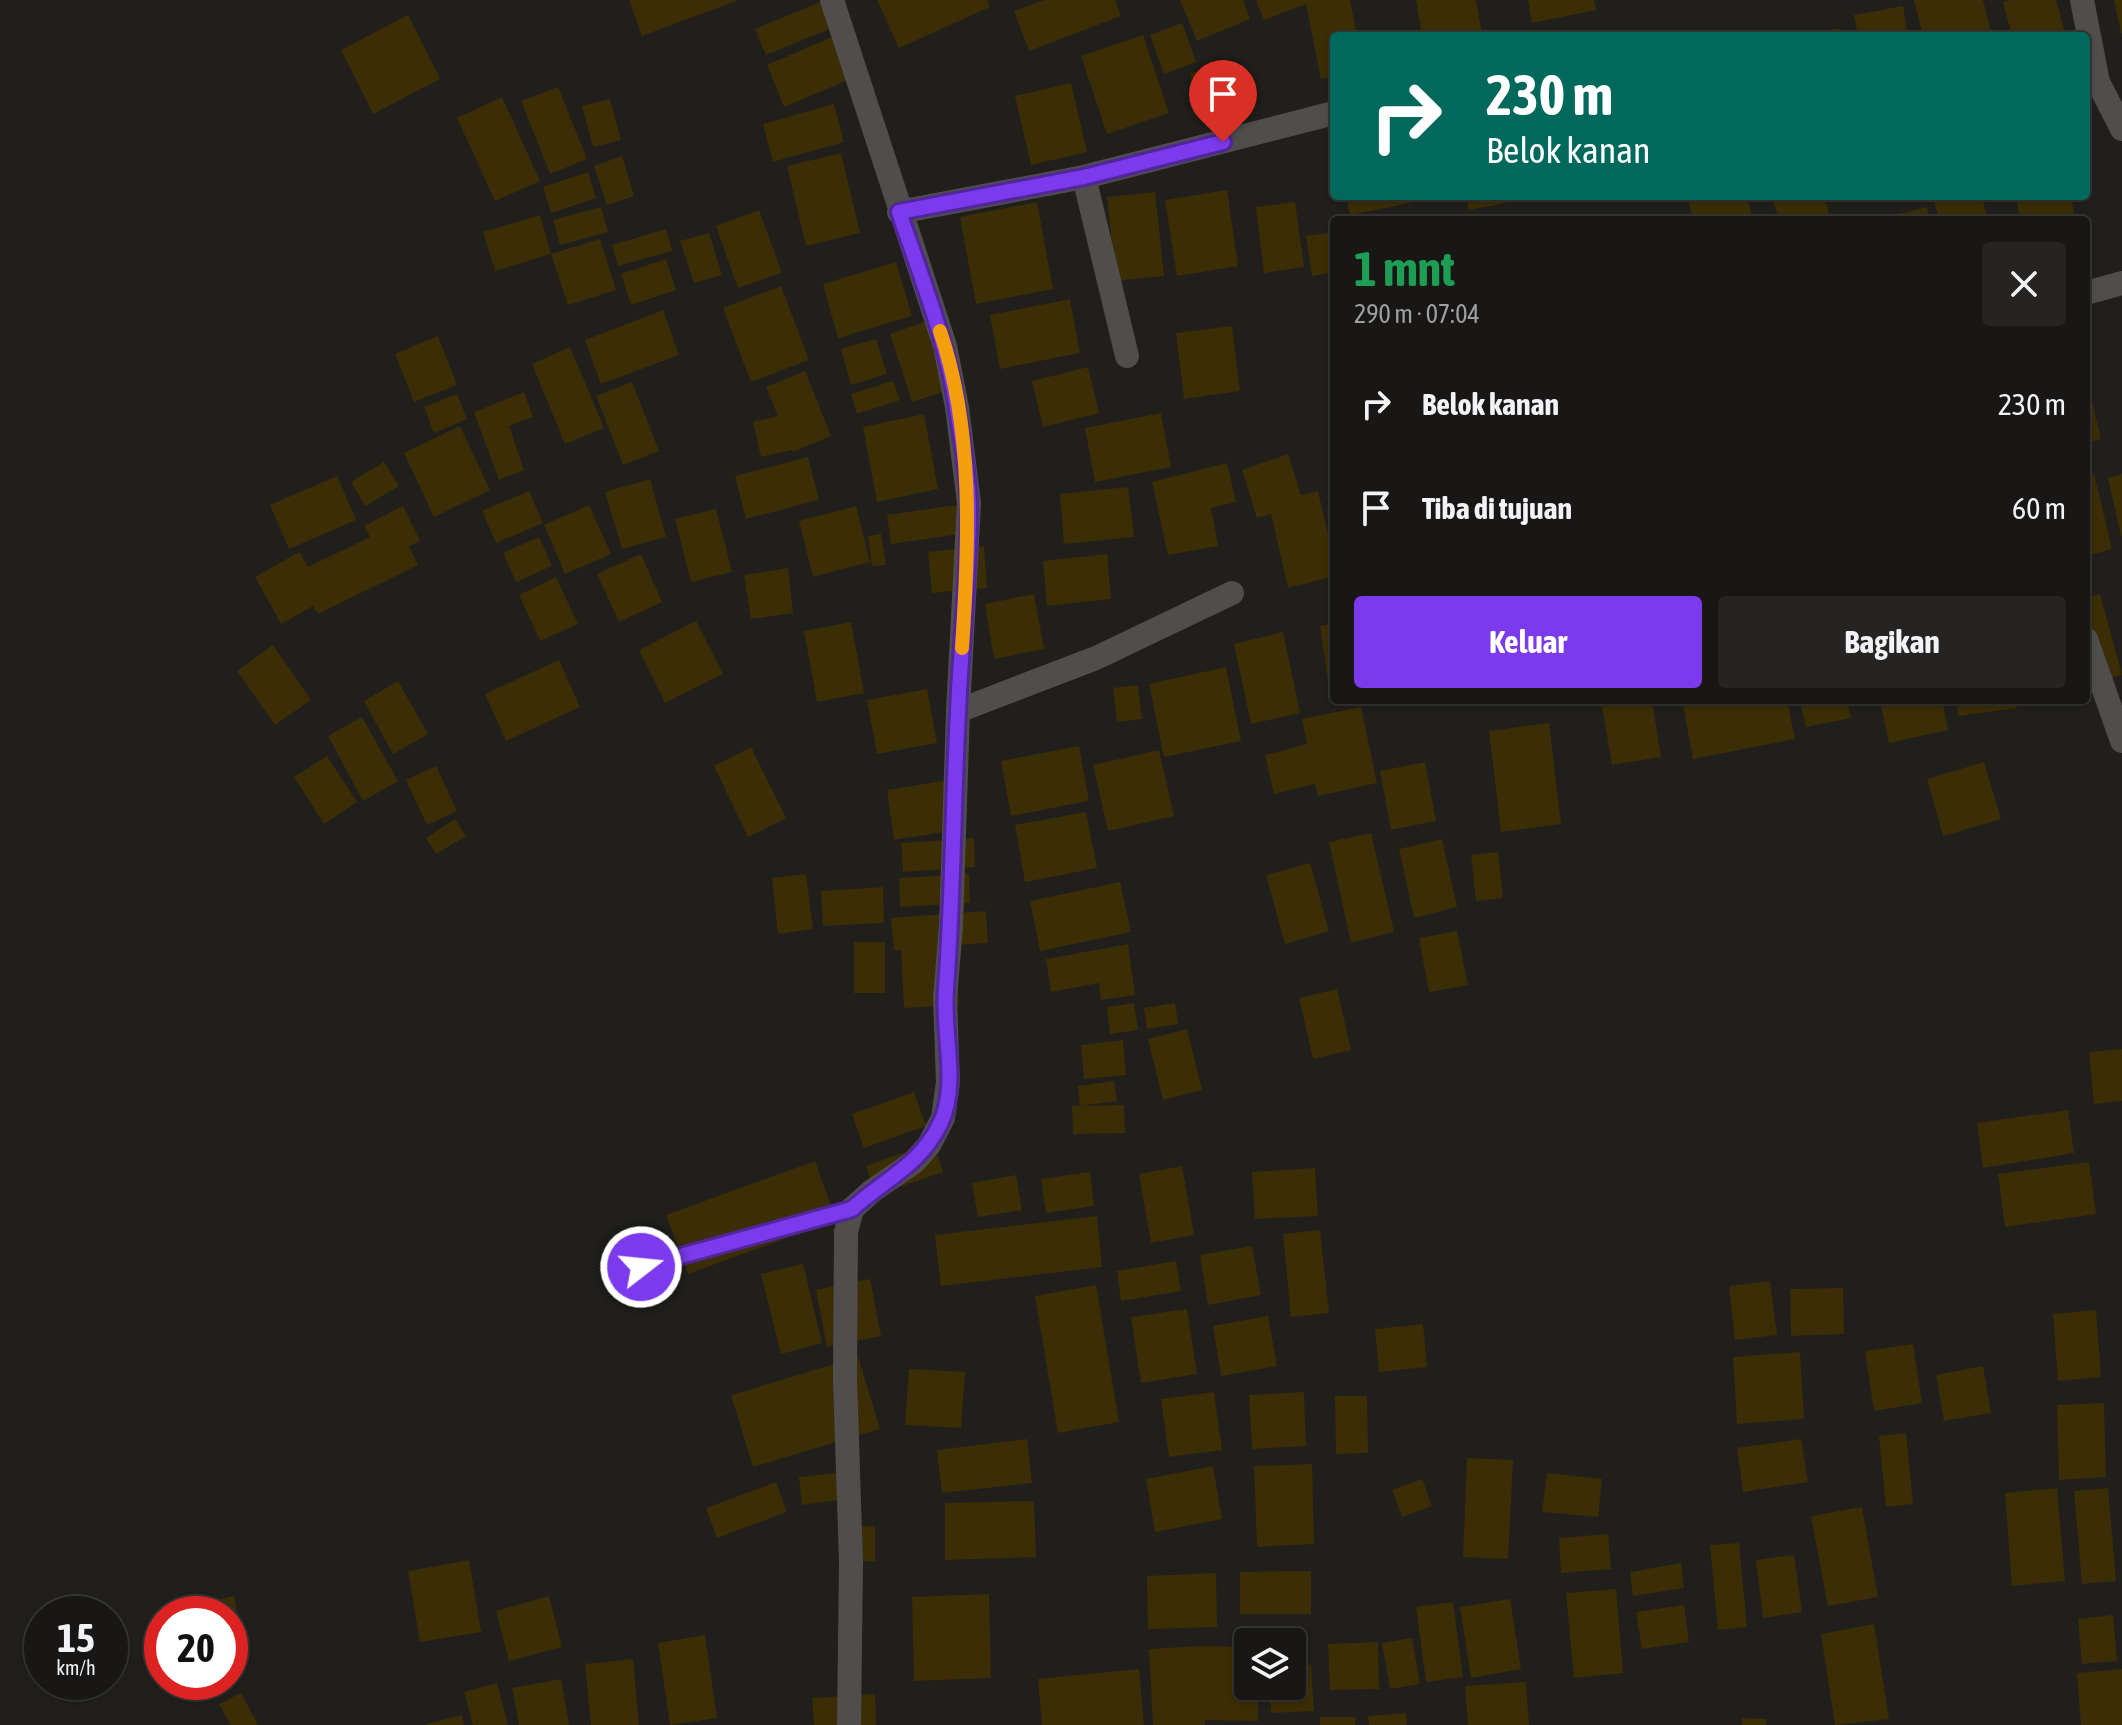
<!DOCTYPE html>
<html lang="id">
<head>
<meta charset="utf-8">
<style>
	body { margin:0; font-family:"Asap Condensed",sans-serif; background:#252422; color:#f1f3f6; height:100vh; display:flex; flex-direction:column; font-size:30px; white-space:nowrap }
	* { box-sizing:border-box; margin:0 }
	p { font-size:26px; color:#9f9fa0 }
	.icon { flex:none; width:44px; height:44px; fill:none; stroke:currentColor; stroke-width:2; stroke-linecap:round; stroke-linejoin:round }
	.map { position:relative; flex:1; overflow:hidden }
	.sheet { position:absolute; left:1330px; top:216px; width:760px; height:488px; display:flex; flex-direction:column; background:#181715; border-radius:8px; box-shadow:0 2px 6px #0004,0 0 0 2px #363634 }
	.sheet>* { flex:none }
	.guide { position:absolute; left:1330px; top:32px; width:760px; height:168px; border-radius:8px; box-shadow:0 2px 6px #0004,0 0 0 2px #363634; background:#00695c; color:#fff; overflow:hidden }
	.fabs { position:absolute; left:1234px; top:1628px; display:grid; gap:16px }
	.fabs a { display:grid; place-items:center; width:72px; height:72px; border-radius:8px; background:#181715; box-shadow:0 2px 6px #0004,0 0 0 2px #363634; font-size:40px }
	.speed { position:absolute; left:24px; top:1596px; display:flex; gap:16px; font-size:40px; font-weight:700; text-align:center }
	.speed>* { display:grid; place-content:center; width:104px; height:104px; border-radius:50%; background:#181715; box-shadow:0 2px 6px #0004,0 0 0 2px #363634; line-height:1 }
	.speed small { font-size:20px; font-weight:400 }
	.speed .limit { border:12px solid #d22; background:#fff; color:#111 }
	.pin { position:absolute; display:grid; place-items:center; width:68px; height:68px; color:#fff; margin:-82px -34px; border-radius:50% 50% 50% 0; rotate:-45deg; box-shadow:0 0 8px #0007 }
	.pin .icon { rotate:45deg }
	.me { position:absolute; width:88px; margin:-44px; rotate:74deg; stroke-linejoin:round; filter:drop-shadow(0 0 6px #0008) }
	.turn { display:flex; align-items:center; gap:28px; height:168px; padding:0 24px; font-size:36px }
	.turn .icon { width:104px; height:104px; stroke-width:2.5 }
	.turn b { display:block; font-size:56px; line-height:68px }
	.round { display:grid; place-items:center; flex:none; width:84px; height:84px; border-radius:8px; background:#252422 }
	.summary { display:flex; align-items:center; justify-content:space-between; height:136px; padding:0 24px }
	h1 { font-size:48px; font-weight:700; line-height:60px; color:#1e9e55 }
	.cta { display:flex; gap:16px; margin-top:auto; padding:16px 24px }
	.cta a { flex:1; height:92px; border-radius:8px; background:#7c3aed; color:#fff; font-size:32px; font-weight:700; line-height:92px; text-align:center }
	.cta a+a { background:#252422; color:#f1f3f6 }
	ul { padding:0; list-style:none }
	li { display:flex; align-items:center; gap:24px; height:104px; padding:0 24px }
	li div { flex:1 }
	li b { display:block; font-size:30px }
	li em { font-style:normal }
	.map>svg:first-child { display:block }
</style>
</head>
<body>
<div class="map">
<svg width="2122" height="1725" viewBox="0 0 2122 1725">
	<rect width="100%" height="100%" fill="#201f1c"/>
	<path fill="#3b2d05" d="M629,0h110l-97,36z
		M825,0l14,25 -73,30 -11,-26z
		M877,0h110l3,7 -91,41z
		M1044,0h71l6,16 -92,35 -15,-40z
		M1180,0h63l7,19 -53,22z
		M1256,0h94l7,36h-23v40l-13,3 -15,-75 -42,16z
		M1416,0h60l6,33 -19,3h-41z
		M1528,0h66l2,10 -64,13z
		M1914,0h69l9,36h-69z
		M2010,0h46l10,36h-54l-9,-34z
		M2114,0h8v33h-1z
		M1903,6l5,30h-50l-4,-21z
		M408,15l32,64 -67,35 -32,-64z
		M1182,23l14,39 -32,12 -14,-39z
		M1839,28l1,8h-35v-1z
		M1143,35l26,78 -62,21 -26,-78z
		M832,37l18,42 -66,28 -17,-42z
		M1219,65l11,40 -29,8 -11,-40z
		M1071,83l16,69 -56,13 -16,-69z
		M558,87l29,72 -37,15 -29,-73z
		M502,97l38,84 -45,20 -38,-83z
		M610,99l11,41 -28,7 -11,-41z
		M834,104l10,38 -71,20 -10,-38z
		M841,153l19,80 -54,13 -19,-80z
		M622,156l12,40 -27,9 -13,-39z
		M588,172l8,26 -45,15 -8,-26z
		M1227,190l11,76 -61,10 -12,-76z
		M1155,192l9,84 -48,5 -9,-84z
		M1346,196h93v1l-89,18z
		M1466,196h60v3l-57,11z
		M1688,196h59l5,24h-59z
		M1772,196h52l7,24h-52z
		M1933,196h49l5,24h-48z
		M2016,196h55l4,24h-55z
		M1037,202l16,87 -77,15 -16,-87z
		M1295,202l9,65 -40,6 -8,-66z
		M601,207l7,25 -48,13 -7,-25z
		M1927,207l3,13h-38l-1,-4z
		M759,210l23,63 -44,15 -22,-62z
		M540,215l11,39 -56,17 -12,-39z
		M666,229l6,22 -54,15 -6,-21z
		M1334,232v40l-22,4 -6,-40z
		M709,233l13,42 -28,8 -14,-42z
		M600,239l16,51 -48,15 -17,-51z
		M666,259l10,31 -45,15 -10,-31z
		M896,262l16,54 -74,22 -15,-54z
		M781,286l28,74 -58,22 -28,-74z
		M1070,299l10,54 -80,16 -10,-54z
		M663,310l16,45 -78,29 -16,-44z
		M933,319l22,69 -43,14 -22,-68z
		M1232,326l8,65 -56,8 -8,-66z
		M438,336l19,49 -43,17 -19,-48z
		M876,339l11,35 -36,11 -10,-36z
		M570,347l34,81 -39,16 -33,-80z
		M1088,367l11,46 -56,14 -11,-46z
		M805,371l26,65 -39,16v-2l-31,7 -8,-35 25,-6 -12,-29z
		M2086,377l15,62 -15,4z
		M893,381l7,19 -43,14 -6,-20z
		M632,382l27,69 -36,14 -27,-69z
		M524,392l9,25 -24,9 15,44 -25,10 -25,-68z
		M457,394l10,25 -33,14 -10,-26z
		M1161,413l10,54 -76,15 -10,-54z
		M924,414l14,75 -61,13 -14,-75z
		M460,426l30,64 -56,27 -30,-64z
		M1288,454l13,41 17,-4 16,69v16l-46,12 -17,-74 -14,4 -15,-48z
		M808,457l11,43 -73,19 -11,-43z
		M384,462l15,24 -34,20 -14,-24z
		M1227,463l9,39 -25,6 7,38 -50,9 -16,-73z
		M2094,474l18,75 -26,7v-80z
		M2122,474v62h-1l-13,-58z
		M337,476l19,44 -67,29 -19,-44z
		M650,479l16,58 -44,12 -17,-57z
		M1128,487l6,50 -70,7 -4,-50z
		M529,491l14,32 -47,20 -14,-32z
		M970,503l4,29 -83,12 -4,-29z
		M589,505l22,49 -46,20 -21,-49z
		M403,506l17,35 -11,5 9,19 -100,49 -5,-8 -32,18 -26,-47 44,-25 9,15 62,-30 -6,-11z
		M856,506l14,56 -57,15 -14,-56z
		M716,509l16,63 -41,10 -16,-63z
		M881,534l5,31 -14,1 -4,-30z
		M539,537l13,29 -36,16 -13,-29z
		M984,546l3,42 -55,5 -4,-41z
		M641,554l21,48 -43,20 -22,-48z
		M1107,554l4,45 -64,7 -4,-45z
		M788,568l5,45 -42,6 -7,-44z
		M556,577l22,47 -38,17 -21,-46z
		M1034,594l10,55 -50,10 -9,-55z
		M2100,594l22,81 -36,10v-87z
		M696,621l27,53 -58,29 -26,-53z
		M851,622l13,71 -47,9 -13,-71z
		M1334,623v57l-6,1 -8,-55z
		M1283,632l17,81 -49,11 -17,-80z
		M273,645l38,55 -36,25 -38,-54z
		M559,660l21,47 -74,34 -21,-47z
		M1226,667l15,74 -77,16 -15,-73z
		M398,681l30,53 -35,20 -29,-53z
		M1138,685l4,34 -25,3 -4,-34z
		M927,689l10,54 -60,11 -10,-54z
		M1601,700h51l9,57 -49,8z
		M1682,700h105l8,39 -102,20z
		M1800,700h47l4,18 -45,9z
		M1886,700h56l6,30 -59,13 -9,-42z
		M1956,700h60l1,8 -59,8z
		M1361,707l16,76 -59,13 -3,-12 -41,10 -9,-39 42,-11 -5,-25z
		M362,717l36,64 -35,20 -35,-65z
		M1549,723l12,101 -60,8 -12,-101z
		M1079,746l10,55 -78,15 -10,-55z
		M751,747l35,71 -38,19 -34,-71z
		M1159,750l15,66 -66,15 -15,-66z
		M327,756l30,46 -33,22 -30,-47z
		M1425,762l11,59 -45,9 -11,-59z
		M1984,762l17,57 -58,17 -16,-57z
		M436,766l21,45 -30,14 -21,-45z
		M955,779l7,50 -68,11 -7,-50z
		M1086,812l11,56 -72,14 -10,-57z
		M455,819l11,17 -30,18 -10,-16z
		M1371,833l23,99 -43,11 -22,-101z
		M974,838l1,29 -72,5 -2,-29z
		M1442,839l15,68 -43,11 -15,-69z
		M1498,852l5,46 -27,3 -5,-46z
		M1310,863l19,68 -44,13 -19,-69z
		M806,874l7,55 -35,5 -6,-56z
		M969,874l1,29 -70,4 -1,-29z
		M1120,882l11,50 -91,19 -10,-50z
		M883,887l1,36 -61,3 -2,-35z
		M986,911l2,32 -33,2 4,60 -55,3 -3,-58h-7l-3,-32z
		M1457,931l11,54 -39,7 -10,-54z
		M854,942h31v51h-31z
		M1128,944l7,51 -34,5 -2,-17 -48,9 -5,-33z
		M1337,989l14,61 -38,9 -14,-61z
		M1134,1003l4,27 -28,4 -3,-27z
		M1175,1003l3,21 -31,5 -3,-21z
		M1187,1029l15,61 -39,10 -15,-61z
		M1123,1040l3,35 -42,4 -3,-34z
		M2122,1049v52l-28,3 -5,-52z
		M1114,1081l3,20 -37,5 44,-1 1,28 -52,1 -1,-28h8l-2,-20z
		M914,1092l12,34 -62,22 -12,-34z
		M2068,1110l6,43 -91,15 -6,-45z
		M933,1142l10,30 -67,23 -10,-29z
		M815,1161l21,59 -148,54 -22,-59z
		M2089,1162l7,52 -91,13 -7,-53z
		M1182,1166l12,69 -43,8 -12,-69z
		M1315,1168l3,48 -63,3 -3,-47z
		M1090,1172l4,34 -48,7 -5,-34z
		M1016,1175l6,35 -44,7 -6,-34z
		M1097,1216l5,51 -161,19 -6,-51z
		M1320,1230l9,83 -38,4 -8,-83z
		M1252,1246l9,49 -53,10 -8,-50z
		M1176,1261l5,30 -60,10 -4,-30z
		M803,1264l19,79 -41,11 -20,-80z
		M870,1279l11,57 -54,11 -11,-57z
		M1770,1281l7,54 -42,5 -6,-54z
		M1096,1285l23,137 -61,11 -23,-137z
		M1843,1288l1,46 -53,2 -1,-47z
		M1187,1309l10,65 -56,9 -10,-66z
		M2096,1310l5,67 -43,4 -5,-67z
		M1268,1316l9,50 -56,10 -8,-50z
		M1423,1324l4,43 -48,5 -4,-43z
		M1913,1344l9,59 -48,8 -9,-60z
		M1800,1352l4,67 -67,5 -4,-67z
		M858,1357l22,72 -127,38 -22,-72z
		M1983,1366l8,47 -47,8 -8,-46z
		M909,1369l56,3 -4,56 -56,-3z
		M1214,1392l8,58 -53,7 -8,-58z
		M1304,1392l2,54 -54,3 -3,-54z
		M1335,1396h32l1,57 -32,1z
		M2104,1403l2,74 -47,3 -2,-75z
		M1906,1433l7,71 -27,3 -7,-71z
		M1027,1439l5,44 -90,10 -5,-43z
		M1801,1439l7,43 -65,10 -6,-44z
		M1467,1458l46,2 -5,99 -45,-2z
		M1312,1464l2,80 -57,3 -3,-81z
		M1213,1466l9,53 -67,13 -9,-53z
		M837,1473l2,27 -37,5 -3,-28z
		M1547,1473l55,6 -4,38 -56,-5z
		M1422,1479l10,27 -30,11 -10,-27z
		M776,1482l11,30 -70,26 -11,-30z
		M2057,1488l8,93 -53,5 -7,-93z
		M2108,1488l8,93 -34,3 -8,-93z
		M1034,1501l2,56 -91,3v-57z
		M1862,1507l16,90 -50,9 -17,-90z
		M875,1526v35l-31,1 -1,-35z
		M1608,1534l3,35 -50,4 -2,-35z
		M1739,1543l8,84 -29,3 -8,-85z
		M1794,1555l8,57 -39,6 -7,-58z
		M469,1560l12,72 -61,10 -12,-71z
		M1681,1563l3,25 -51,8 -3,-24z
		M1311,1571v43h-71v-42z
		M1216,1573l1,54 -69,2 -1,-53z
		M1616,1589l7,84 -49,5 -8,-85z
		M989,1594l2,84 -77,3 -2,-84z
		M234,1596l13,67 -17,3v-52h-55l-1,-6z
		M549,1596l13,51 -53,14 -13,-50z
		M1510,1599l11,70 -50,9 -11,-71z
		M1453,1602l10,75 -37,5 -10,-75z
		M1684,1605l5,37 -47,7 -6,-37z
		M2113,1615l4,46 -35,3 -4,-45z
		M1874,1624l15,95 -54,6 -14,-91z
		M705,1635l12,83 -47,7 -12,-82z
		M1412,1638l8,46 -30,5 -8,-46z
		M1378,1642l1,47 -49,1 -2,-46z
		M1201,1646l47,1v39h10v35l-53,-1v5h-52l-4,-76z
		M633,1659l6,66h-48l-6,-61z
		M1311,1665l3,46 -43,2 -1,-27h22v-19z
		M1139,1669l5,56h-102l-4,-46z
		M2122,1669v56h-41l-4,-52z
		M561,1679l8,46h-50l-7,-37z
		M1526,1682l3,43h-61l-3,-39z
		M497,1683l11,42h-35l-9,-33z
		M241,1693l17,32h-27l-12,-21z
		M875,1694l1,31h-62l-2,-27z
		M1406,1713l1,12h-38l-1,-9z
		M462,1715l2,10h-37v-1z
		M1320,1717h36l-1,8h-35z
		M1742,1718l24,1v6h-24z"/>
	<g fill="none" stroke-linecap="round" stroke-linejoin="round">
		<path stroke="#4f4e4d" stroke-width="18" d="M641,1267l211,-58"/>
		<path stroke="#4f4e4d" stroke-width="24" d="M832,0l113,346 12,61 12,96 -11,208 -7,215 -6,72 3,84 -5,36 -14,27 -15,17 -42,29 -20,18 -6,23 -1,147 6,183 -2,163
			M2082,0l16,82 24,47
			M1084,177l43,179
			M899,212l185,-35 250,-64
			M2086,293l36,-10
			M2086,639l36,102
			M958,711l138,-53 136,-65"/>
	</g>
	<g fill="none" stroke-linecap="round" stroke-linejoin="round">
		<defs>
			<path id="route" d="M641,1267l211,-58c33,-30 69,-44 89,-87 18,-40 1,-90 5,-133 7,-92 7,-185 12,-278 3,-68 11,-137 11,-206 -1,-31 -7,-65 -12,-96 -10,-68 -36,-132 -58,-197l185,-35 139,-35"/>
		</defs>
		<use href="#route" stroke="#51269a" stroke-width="20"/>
		<use href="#route" stroke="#7c3aed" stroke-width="14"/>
		<path stroke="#f59e0b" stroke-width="14" d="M940,331c34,99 29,214 22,317"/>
	</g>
</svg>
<div class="fabs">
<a><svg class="icon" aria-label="layers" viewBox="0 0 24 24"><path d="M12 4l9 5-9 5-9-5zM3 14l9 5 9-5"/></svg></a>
</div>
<div class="speed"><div>15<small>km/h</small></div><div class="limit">20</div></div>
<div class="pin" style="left:1223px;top:142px;background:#d93025"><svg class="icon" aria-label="arrive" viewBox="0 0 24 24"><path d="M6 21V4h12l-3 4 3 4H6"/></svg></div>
<svg class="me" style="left:641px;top:1267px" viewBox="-20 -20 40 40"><circle r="17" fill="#7c3aed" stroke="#fff" stroke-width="3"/><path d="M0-11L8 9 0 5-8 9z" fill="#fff"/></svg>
<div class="guide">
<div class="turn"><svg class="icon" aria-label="right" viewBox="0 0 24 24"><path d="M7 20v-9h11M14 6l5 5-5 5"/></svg><div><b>230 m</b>Belok kanan</div></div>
</div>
<section class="sheet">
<div class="summary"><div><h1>1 mnt</h1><p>290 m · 07:04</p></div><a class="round"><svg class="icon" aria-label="close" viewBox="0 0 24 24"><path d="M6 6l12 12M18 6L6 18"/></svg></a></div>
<ul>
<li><svg class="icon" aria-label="right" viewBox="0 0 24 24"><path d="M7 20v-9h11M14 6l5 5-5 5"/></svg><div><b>Belok kanan</b></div><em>230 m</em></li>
<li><svg class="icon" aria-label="arrive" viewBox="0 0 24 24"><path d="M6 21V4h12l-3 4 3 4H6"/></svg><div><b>Tiba di tujuan</b></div><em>60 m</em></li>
</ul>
<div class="cta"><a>Keluar</a><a>Bagikan</a></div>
</section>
</div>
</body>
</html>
